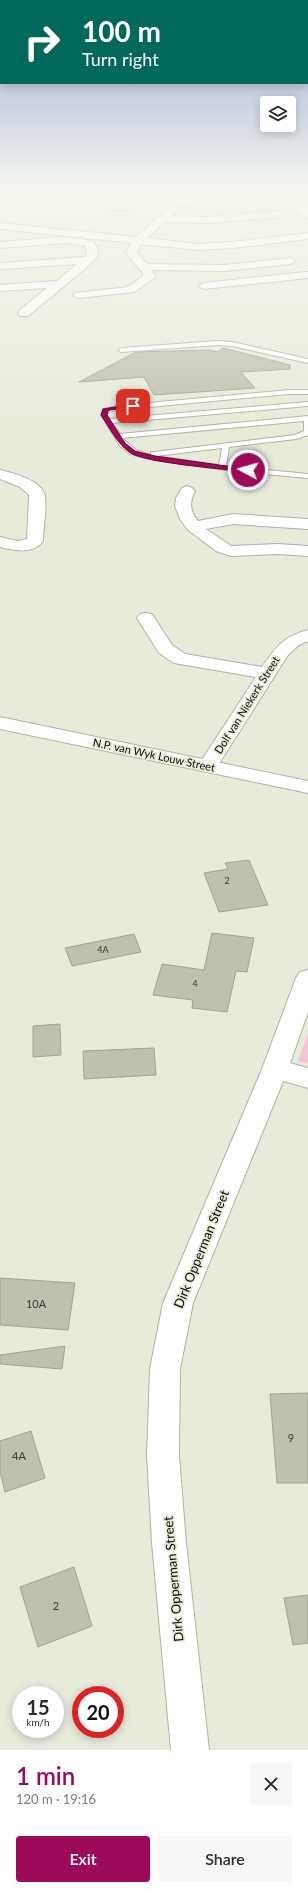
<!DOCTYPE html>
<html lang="en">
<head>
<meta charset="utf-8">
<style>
	body { margin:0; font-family:Lato,sans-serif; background:#f7f7f7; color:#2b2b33; height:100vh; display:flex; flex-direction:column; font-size:15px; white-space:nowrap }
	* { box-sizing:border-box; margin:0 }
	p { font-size:13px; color:#7c7c81 }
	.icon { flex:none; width:22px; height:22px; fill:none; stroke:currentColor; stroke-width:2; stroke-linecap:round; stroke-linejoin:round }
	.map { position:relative; height:1750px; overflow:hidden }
	.details { display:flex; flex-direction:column; background:#fff; flex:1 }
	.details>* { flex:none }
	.guide { position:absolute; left:0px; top:0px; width:308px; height:84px; box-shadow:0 2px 10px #0003; background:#00695c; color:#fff; overflow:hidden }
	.buttons { position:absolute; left:260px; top:96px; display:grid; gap:8px }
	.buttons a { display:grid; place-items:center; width:36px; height:36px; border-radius:4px; background:#fff; box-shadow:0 2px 10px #0003; font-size:20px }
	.speed { position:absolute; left:12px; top:1686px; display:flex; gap:8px; font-size:20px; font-weight:700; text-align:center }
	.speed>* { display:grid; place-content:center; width:52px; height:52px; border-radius:50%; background:#fff; box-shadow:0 2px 10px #0003; line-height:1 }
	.speed small { font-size:10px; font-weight:400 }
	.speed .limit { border:6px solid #d22; background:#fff; color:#111 }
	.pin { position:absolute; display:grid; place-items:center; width:34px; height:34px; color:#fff; margin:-17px; border-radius:8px; box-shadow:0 2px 6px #0006 }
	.me { position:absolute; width:44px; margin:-22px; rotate:276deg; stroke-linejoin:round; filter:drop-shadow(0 0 3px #0008) }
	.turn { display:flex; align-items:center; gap:14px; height:84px; padding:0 16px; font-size:18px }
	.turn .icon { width:52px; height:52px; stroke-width:2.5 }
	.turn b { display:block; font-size:28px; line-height:34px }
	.round { display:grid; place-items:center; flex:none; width:42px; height:42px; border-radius:4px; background:#f7f7f7 }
	.overview { display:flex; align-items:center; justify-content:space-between; height:68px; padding:0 16px }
	h1 { font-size:24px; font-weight:600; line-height:30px; color:#9c0a58 }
	.button { display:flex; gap:8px; margin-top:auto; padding:8px 16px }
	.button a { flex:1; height:46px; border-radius:4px; background:#9c0a58; color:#fff; font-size:16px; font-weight:600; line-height:46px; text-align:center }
	.button a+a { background:#f7f7f7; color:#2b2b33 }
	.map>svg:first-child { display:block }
</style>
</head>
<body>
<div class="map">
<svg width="308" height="1750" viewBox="0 0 308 1750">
	<rect width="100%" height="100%" fill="#e7ebda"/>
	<path fill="#f4c5d4" d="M308,1034v30l-10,-3z"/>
	<path fill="#bdc1b0" stroke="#a1a494" d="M223,348l67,17v4l-49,3 14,16 -101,7 -10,-18 -65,5 57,-30 73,-2 9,2z
		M249,860l19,45 -49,7 -15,-39 24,-4 -3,-6z
		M212,933l42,5 -7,34 -11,-1 -9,41 -35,-4 1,-8 -40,-5 9,-31 42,6z
		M134,934l7,18 -69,14 -7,-18z
		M60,1024l1,31 -28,2v-31z
		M154,1048l2,27 -72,4 -1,-28z
		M0,1278l75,5 -7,47 -68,-5z
		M65,1346l-3,23 -62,-5v-9z
		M308,1393v90h-31l-7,-89z
		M31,1431l14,47 -40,14 -5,-20v-31z
		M74,1567l18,59 -54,21 -18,-60z
		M308,1595v48l-15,2 -9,-47z"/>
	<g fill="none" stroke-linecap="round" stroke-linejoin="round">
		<defs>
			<path id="service" d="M122,189l12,1 8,7 26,-1 2,1 -29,3 -6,6 -10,4h-9l-11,-3v-2l17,-13zM126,191l9,3 2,5 -13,8 -14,-1z
				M218,341l14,1 76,17v4l-76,-17 -14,-1 -97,7 -3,-2 3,-2z
				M289,390h19v4h-19l-172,16 -9,2 -1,3 3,4 198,-17v4l-196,17 8,11 188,-18v19l-12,4 -67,8 -3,19 82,8v4l-75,-7 -79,-11 -24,-6 -10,-8 -19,-31 2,-6 14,-3zM304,421v10l-9,4 -141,17h-3v3l-15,-5 -14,-12zM222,448l-3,17 -64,-9z"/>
			<path id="minor" d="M152,189h12l11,11 34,-4 21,-7h14l-2,2 -32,11 -32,3 -1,6 -5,5 36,1 72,-6 5,3 -5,3 -72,6 -43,-1 -18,16 51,6 34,-2 76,-9v6l-76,9 -34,2 -57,-6 -4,9 10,11 77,1 67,-7 5,3 -5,3 -67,7 -72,-1 3,7 -2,2 -19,13 -55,6 -4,-1 -2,-2 2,-2 53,-6 15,-11v-3l-17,-20 6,-10 -132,-14v-6l136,14 31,-27 1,-7z
				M66,237l27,4 5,8 -1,7 -4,6 -65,54h-8l-2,-3 2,-3 27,-22 -47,3v-6l57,-4 20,-17 -77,5v-6l85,-6 2,-5 -1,-6 -20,-3 -66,5v-6z
				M305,272h3v6l-104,11 -6,-3 6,-3z
				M0,470c13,3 42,10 45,26 2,14 -2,31 -2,45 -10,14 -29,9 -43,6v-10l18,4 9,-2 2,-44 -9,-8 -20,-8z
				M187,486l5,2 3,3c-6,12 -5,20 3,30l35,-7 75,5v10l-75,-5 -27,5 25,17 47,-2 30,2v10l-30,-2 -47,2 -15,-5 -28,-21 -8,-11 -5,-13 1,-8 6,-10z
				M146,613l6,1 20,31 13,9 77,13c14,-20 22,-31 46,-37v11l-9,4 -11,10 -73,115 -7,2 -7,-2 -3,-4 58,-89 -82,-14 -15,-10 -22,-35 3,-4z
				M275,1059l33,9v20l-42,-12 -4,-7 4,-7z"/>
			<path id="tertiary" d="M282,189h10l8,12 8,8v9c-12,-3 -20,-20 -26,-29z
				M0,717l308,64v12l-308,-64z
				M308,970v42l-20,57 -95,234 -13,66 -1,87 7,87 23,207h-38l-19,-207 -5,-87 3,-87 13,-66 99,-234 34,-91 4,-6z"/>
		</defs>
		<use href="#service" stroke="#b0b3a3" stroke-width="2"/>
		<use href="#minor" stroke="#b0b3a3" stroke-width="2"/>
		<use href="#tertiary" stroke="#b0b3a3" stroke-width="2"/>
		<use href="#service" fill="#fff" fill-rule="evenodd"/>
		<use href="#minor" fill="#fff" fill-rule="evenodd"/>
		<use href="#tertiary" fill="#fff" fill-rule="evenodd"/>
	</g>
	<linearGradient id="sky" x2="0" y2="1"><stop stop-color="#9dabd1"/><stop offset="0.44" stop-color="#f4f6ee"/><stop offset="1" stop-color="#f4f6ee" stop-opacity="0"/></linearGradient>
	<rect width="308" height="434" fill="url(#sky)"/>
	<path fill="#9c0a58" stroke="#650639" d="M133,404l2,1v2l-25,3 -2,1 -1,4 18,28 10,8 20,5 93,13 3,1 -3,2c-22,-3 -105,-9 -119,-20 -12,-9 -20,-25 -28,-37l2,-6z"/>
	<g text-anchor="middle" stroke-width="3.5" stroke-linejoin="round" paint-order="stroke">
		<g font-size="9" fill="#383931">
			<text x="227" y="884">2</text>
			<text x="103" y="953">4A</text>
			<text x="195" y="987">4</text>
		</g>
		<g font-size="11" fill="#0b0c07" stroke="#e7ebda">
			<text transform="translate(247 705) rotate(-58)" y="4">Dolf van Niekerk Street</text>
			<text transform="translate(154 755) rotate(12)" y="4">N.P. van Wyk Louw Street</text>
		</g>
		<g font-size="11" fill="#383931">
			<text x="36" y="1308">10A</text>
			<text x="291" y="1442">9</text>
			<text x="19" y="1460">4A</text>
			<text x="56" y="1610">2</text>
		</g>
		<g font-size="13" fill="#0b0c07" stroke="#e7ebda">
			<text transform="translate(201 1249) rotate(-68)" y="5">Dirk Opperman Street</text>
			<text transform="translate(173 1579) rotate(-95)" y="5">Dirk Opperman Street</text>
		</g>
	</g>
</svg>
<div class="buttons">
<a><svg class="icon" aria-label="layers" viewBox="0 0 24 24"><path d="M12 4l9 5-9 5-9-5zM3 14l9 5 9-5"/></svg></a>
</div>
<div class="speed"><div>15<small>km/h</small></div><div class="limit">20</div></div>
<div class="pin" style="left:133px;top:406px;background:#d93025"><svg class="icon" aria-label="arrive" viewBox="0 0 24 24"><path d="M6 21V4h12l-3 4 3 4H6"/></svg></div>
<svg class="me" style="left:248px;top:470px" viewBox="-20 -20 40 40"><circle r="17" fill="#9c0a58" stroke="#fff" stroke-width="3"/><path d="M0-11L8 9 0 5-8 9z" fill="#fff"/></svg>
<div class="guide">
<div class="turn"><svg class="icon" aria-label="right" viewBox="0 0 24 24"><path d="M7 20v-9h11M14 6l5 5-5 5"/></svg><div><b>100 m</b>Turn right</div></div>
</div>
</div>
<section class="details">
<div class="overview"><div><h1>1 min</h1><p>120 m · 19:16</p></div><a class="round"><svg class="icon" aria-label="close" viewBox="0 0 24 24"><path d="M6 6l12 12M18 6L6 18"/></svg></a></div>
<div class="button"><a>Exit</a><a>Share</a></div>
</section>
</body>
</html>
